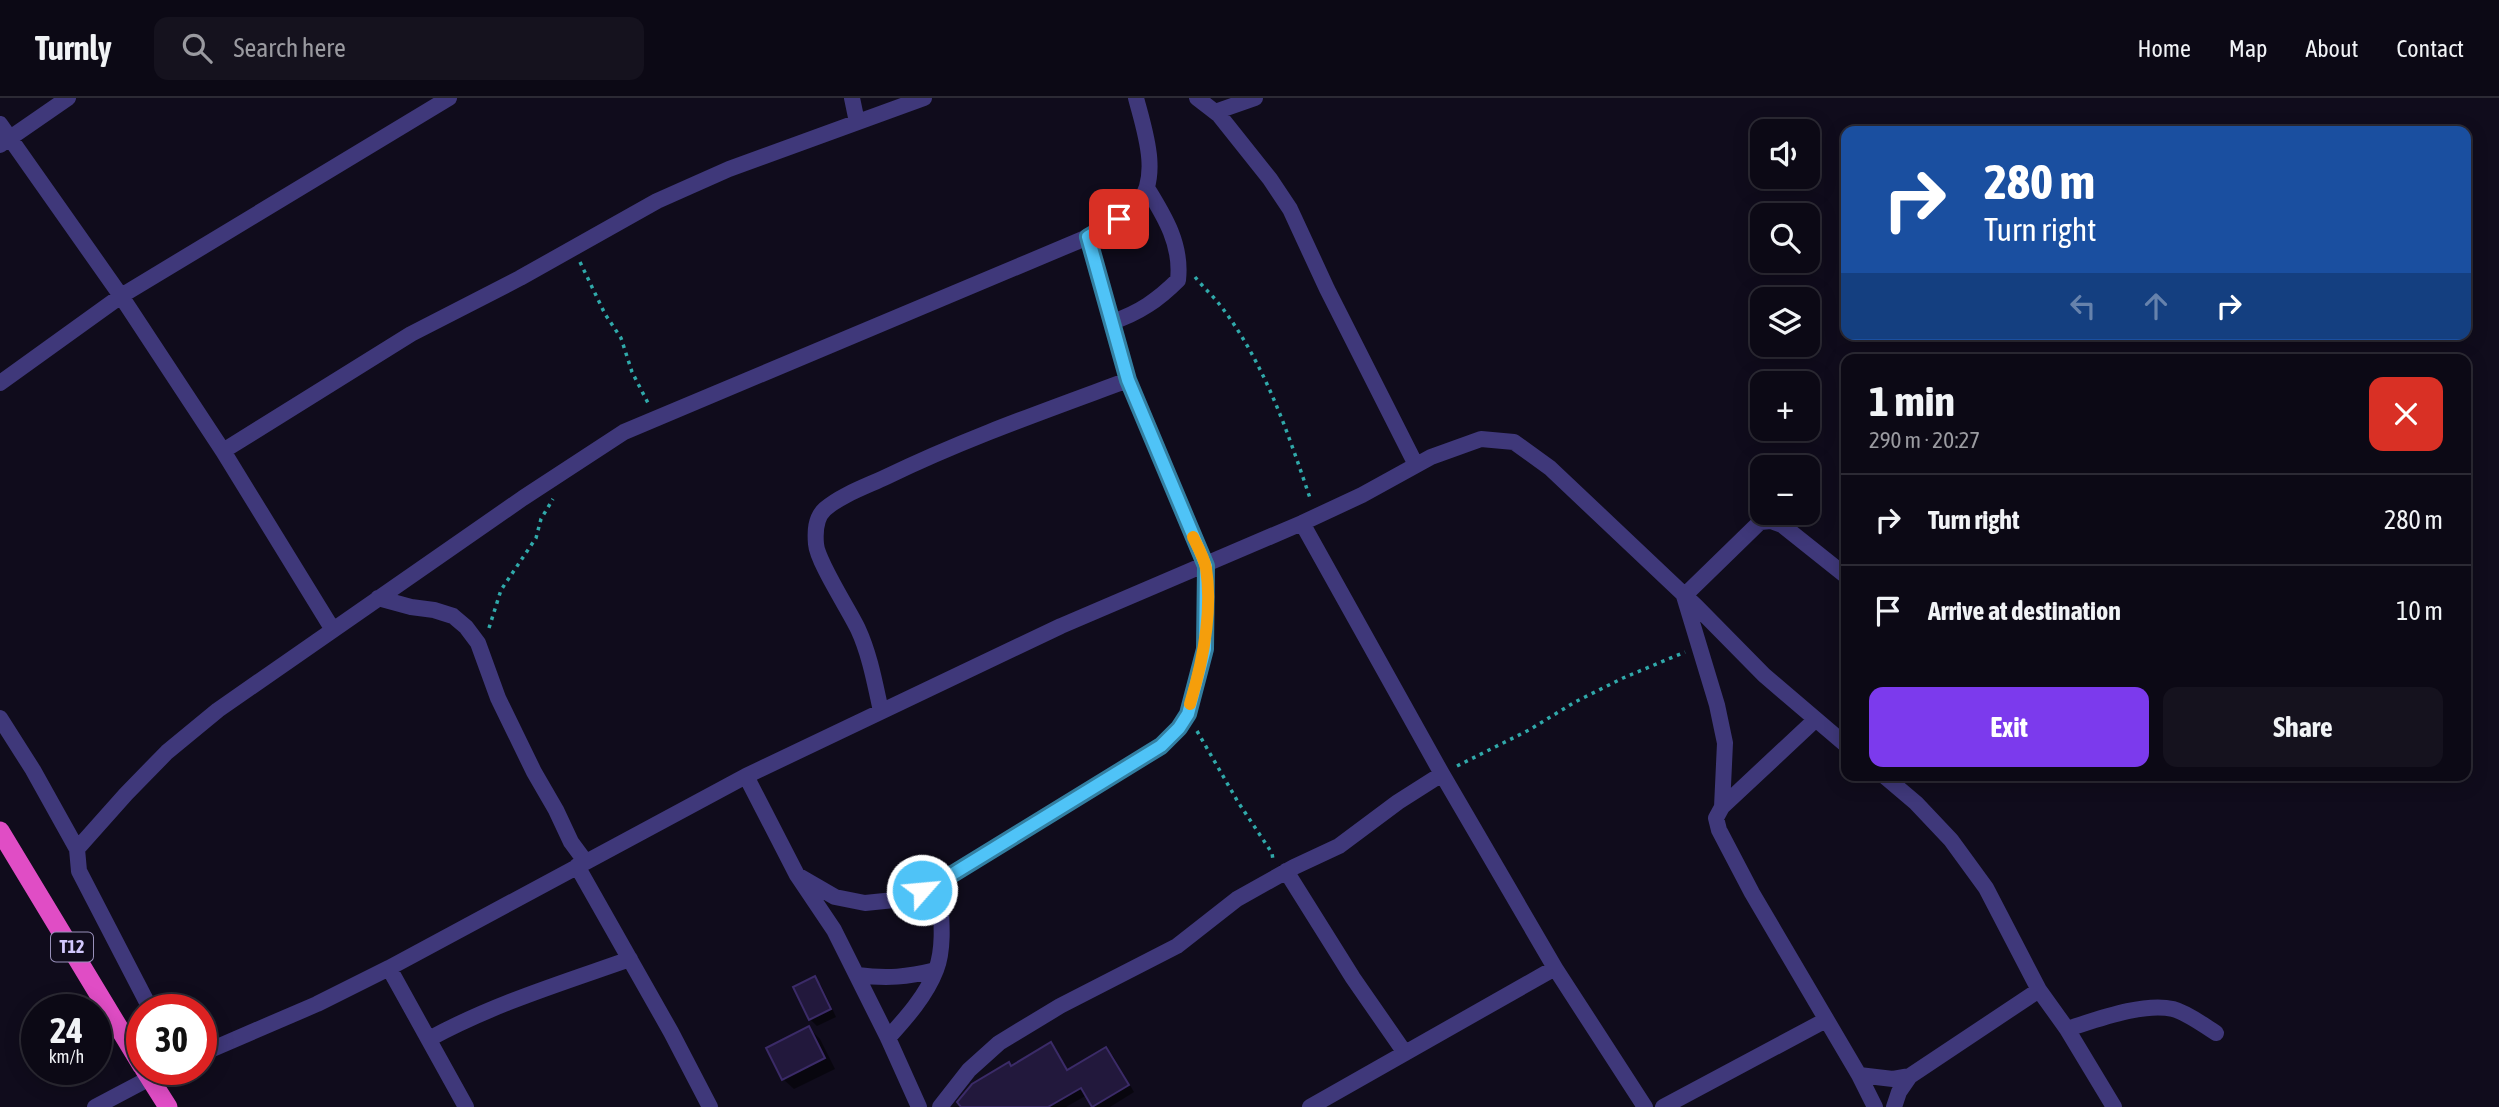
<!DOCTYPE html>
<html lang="en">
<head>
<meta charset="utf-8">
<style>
	body { margin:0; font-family:"Asap Condensed",sans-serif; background:#15121e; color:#f1f3f6; height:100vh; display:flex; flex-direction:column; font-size:26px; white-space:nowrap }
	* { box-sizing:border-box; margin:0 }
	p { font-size:23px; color:#9a9aa0 }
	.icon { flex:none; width:38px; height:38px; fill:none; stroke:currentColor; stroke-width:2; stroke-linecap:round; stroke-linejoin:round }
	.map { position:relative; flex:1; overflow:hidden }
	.panel { position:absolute; left:1841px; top:256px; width:630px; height:427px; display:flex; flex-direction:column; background:#0c0915; border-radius:14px; box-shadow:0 4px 18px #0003,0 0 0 2px #2c2a34 }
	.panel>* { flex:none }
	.hud { position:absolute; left:1841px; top:28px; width:630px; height:214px; border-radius:14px; box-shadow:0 4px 18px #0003,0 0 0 2px #2c2a34; background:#1a4fa0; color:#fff; overflow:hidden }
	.fabs { position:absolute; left:1750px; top:21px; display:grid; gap:14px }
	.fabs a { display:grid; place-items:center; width:70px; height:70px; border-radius:14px; background:#0c0915; box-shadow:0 4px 18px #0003,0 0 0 2px #2c2a34; font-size:35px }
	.speed { position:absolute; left:21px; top:896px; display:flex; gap:14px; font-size:35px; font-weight:700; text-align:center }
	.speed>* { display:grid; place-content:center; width:91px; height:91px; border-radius:50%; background:#0c0915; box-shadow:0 4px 18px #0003,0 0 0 2px #2c2a34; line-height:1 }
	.speed small { font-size:18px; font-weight:400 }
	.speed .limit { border:10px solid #d22; background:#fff; color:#111 }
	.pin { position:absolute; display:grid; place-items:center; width:60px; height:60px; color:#fff; margin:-30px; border-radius:14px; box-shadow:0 4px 10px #0006 }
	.me { position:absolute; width:77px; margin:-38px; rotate:63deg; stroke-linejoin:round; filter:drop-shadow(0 0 5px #0008) }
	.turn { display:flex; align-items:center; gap:24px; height:147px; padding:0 28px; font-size:32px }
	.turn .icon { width:91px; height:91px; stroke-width:2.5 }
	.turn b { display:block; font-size:49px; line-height:60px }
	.lanes { display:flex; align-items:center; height:66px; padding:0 28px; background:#0003; justify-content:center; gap:35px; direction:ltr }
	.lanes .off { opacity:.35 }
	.round { display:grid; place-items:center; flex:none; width:74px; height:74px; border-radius:14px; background:#15121e }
	.summary { display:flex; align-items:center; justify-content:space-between; height:119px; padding:0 28px }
	h1 { font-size:42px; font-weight:700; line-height:52px }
	.cta { display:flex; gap:14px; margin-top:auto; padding:14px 28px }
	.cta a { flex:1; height:80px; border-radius:14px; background:#7c3aed; color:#fff; font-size:28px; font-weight:700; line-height:80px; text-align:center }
	.cta a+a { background:#15121e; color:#f1f3f6 }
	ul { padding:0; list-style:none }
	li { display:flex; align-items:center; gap:21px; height:91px; padding:0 28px; border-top:2px solid #2c2a34 }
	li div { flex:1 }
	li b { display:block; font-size:26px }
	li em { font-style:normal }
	header { display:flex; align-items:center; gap:42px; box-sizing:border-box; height:98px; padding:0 35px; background:#0c0915; border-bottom:2px solid #2c2a34 }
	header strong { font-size:33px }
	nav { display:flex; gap:38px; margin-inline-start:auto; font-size:24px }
	.search { width:490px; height:63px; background:#15121e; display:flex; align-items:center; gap:18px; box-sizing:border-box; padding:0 24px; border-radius:14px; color:#9a9aa0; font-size:26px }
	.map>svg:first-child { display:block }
</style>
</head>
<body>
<header>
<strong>Turnly</strong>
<div class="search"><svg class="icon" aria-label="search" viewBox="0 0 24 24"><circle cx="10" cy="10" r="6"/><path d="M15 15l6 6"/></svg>Search here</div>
<nav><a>Home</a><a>Map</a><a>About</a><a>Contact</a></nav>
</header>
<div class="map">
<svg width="2499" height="1009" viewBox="0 0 2499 1009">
	<rect width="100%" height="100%" fill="#100c1c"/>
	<path fill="#0007" d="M814,880l7,7 15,32 -19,9 -7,-7z
		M809,930l11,11 15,30 -41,20 -11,-10z
		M1050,947l19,26 37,-22 7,7 21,36 -24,15h-15l-8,-12 -21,12h-103l49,-39z"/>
	<path fill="#22183c" stroke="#3b2b68" stroke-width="2" d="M815,878l16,33 -22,11 -16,-33z
		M809,928l16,32 -43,22 -16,-32z
		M1051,944l16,28 39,-23 23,38 -37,22 -11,-19 -33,19h-87l-4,-5 15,-18 37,-22 2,4z"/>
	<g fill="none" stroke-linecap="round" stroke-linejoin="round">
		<path stroke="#30a9aa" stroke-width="3.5" stroke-dasharray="3.5 5" stroke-linecap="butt" d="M580,164l25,52 16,24 11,34 16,31
			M1195,179c8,10 18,19 25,28 45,58 68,128 91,196
			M489,530l12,-38 35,-52 5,-19 12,-20
			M1197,633l41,71 34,51 1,7
			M1457,668l72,-36 46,-28 48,-24 62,-26"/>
		<path stroke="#3f387a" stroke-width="16" d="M852,0l5,24
			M1197,0l22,17 51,64 20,30 37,80 89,176
			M1215,14l40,-14
			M0,26l121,172 102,155 110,179
			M0,47l68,-47
			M1112,224c27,-9 46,-22 66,-42 4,-35 -13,-63 -31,-92
			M0,285l121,-87 328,-198
			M223,353l188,-117 109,-56 137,-77 72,-32 195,-71
			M1302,425l140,251 113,194 90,139
			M378,500l33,9 23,3 19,6 13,11 12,16 20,55 36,74 22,38 15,32 14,19
			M881,613c-6,-27 -11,-56 -23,-82 -9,-19 -41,-68 -42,-85 -1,-12 -1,-26 9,-35 16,-14 42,-23 61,-32 78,-38 161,-67 242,-97
			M0,620l33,52 44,79
			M1815,622l-93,87 -6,11 3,12 33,63 107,182 16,32
			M1883,677l33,28 35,37 35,48 53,102 28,39 47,78
			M746,678l51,99 37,55 54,108 31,69
			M1722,709l3,-64 -8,-38 -33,-109 76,-74 11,-1 11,4 64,51
			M577,768l94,166 39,75
			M1286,773l67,107 52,75
			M797,777l38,22 30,6 39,-4 47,-24 210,-129 18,-18 9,-14 17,-65 1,-83 -78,-186 -40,-143
			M389,870l77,139
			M857,877c31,4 50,2 79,-5
			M151,912l-72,-139 -2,-22 49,-55 41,-42 51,-42 305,-212 101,-66 464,-195c16,-9 38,-18 50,-33 23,-28 6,-75 -2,-106
			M2067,931c29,-9 76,-27 106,-20 15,4 30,16 43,24
			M888,940c18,-20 38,-42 48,-68 10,-26 4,-61 3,-89
			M429,941c64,-35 133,-56 201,-80
			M201,956l116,-50 72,-36 357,-192 315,-150 241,-103 60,-28 69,-38 50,-18 33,3 36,26 147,139 67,68 82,70
			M1859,977l34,4 17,-3 129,-86
			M95,1009l72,-38
			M940,1009l29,-37 30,-27 61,-37 117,-60 60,-47 57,-32 45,-21 59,-44 44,-28
			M1310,1009l245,-139
			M1663,1009l163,-87
			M1894,1009l5,-15 11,-16"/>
		<path stroke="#e04dc5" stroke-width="19" d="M0,733l142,235
			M144,971l24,38"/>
	</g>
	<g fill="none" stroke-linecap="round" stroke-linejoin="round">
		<defs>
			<path id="route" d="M922,792l29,-15 210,-129 18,-18 9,-14 17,-65 1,-83 -78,-186 -40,-143 31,-18"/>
		</defs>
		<use href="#route" stroke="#337fa1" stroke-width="18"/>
		<use href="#route" stroke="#4fc3f7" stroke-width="12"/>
		<path stroke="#f59e0b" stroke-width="12" d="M1190,606c13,-43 23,-91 16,-136 -2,-10 -8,-21 -13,-31"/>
	</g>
	<g text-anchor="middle" stroke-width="7" stroke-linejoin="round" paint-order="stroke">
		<rect fill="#100c1c" stroke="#9890ba" stroke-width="2" x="51" y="834.5" width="42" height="29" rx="5"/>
		<g font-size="18" font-weight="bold" fill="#d2c8fd">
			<text x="72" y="855">T12</text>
		</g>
	</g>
</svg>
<div class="fabs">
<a><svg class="icon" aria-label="sound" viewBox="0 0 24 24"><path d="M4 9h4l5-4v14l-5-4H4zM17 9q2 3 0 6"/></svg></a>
<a><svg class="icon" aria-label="search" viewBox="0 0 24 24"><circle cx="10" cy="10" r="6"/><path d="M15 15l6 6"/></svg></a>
<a><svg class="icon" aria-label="layers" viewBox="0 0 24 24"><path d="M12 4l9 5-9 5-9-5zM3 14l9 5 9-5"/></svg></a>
<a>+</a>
<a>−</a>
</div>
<div class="speed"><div>24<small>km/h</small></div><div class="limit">30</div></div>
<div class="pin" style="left:1119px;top:121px;background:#d93025"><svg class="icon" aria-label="arrive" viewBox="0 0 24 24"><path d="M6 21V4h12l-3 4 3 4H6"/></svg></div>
<svg class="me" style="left:922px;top:792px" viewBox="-20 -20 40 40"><circle r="17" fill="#4fc3f7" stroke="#fff" stroke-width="3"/><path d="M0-11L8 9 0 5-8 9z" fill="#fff"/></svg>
<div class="hud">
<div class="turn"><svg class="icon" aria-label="right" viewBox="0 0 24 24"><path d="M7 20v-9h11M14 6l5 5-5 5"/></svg><div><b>280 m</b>Turn right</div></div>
<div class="lanes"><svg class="icon off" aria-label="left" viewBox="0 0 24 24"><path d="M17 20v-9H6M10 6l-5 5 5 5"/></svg><svg class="icon off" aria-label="ahead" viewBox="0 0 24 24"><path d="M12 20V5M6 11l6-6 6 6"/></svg><svg class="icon" aria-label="right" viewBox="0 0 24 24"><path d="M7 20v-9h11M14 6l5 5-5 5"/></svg></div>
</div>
<section class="panel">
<div class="summary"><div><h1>1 min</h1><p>290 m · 20:27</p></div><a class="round" style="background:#d93025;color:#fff"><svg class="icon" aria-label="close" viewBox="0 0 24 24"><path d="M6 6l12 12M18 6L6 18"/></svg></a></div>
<ul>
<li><svg class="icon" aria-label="right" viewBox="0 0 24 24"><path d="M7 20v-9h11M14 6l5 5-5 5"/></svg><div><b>Turn right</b></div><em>280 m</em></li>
<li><svg class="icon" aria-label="arrive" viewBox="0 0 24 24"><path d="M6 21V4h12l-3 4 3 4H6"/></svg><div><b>Arrive at destination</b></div><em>10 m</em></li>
</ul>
<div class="cta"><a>Exit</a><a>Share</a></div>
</section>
</div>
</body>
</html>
